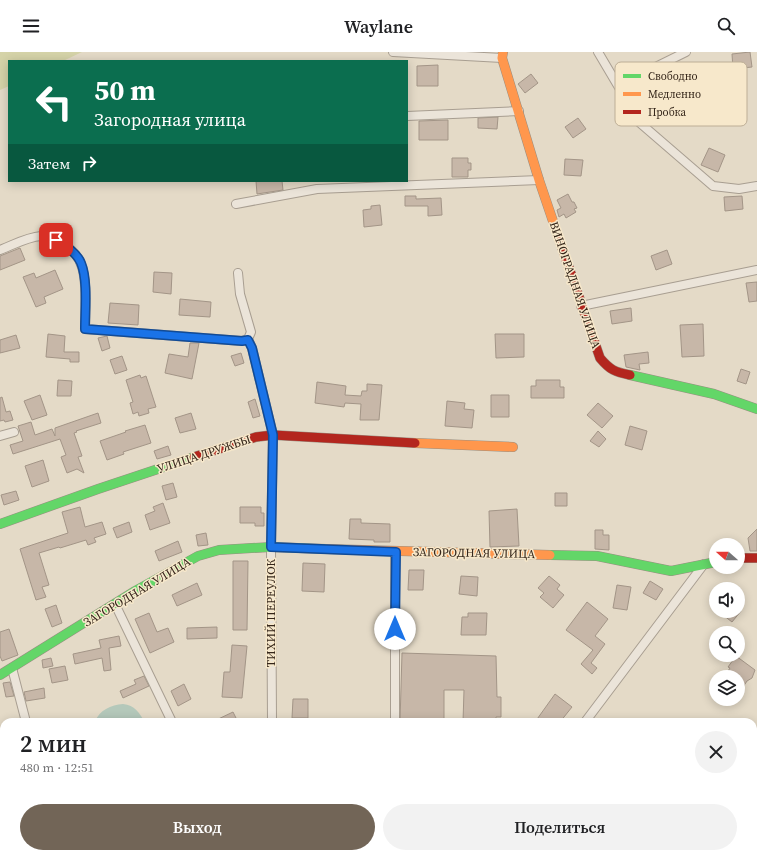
<!DOCTYPE html>
<html lang="ru">
<head>
<meta charset="utf-8">
<style>
	body { margin:0; font-family:"Source Serif 4",serif; background:#f2f2f2; color:#202124; height:100vh; display:flex; flex-direction:column; font-size:15px; white-space:nowrap }
	* { box-sizing:border-box; margin:0 }
	p { font-size:13px; color:#757577 }
	.icon { flex:none; width:22px; height:22px; fill:none; stroke:currentColor; stroke-width:2; stroke-linecap:round; stroke-linejoin:round }
	.map { position:relative; flex:1; overflow:hidden }
	.drawer { position:absolute; left:0px; top:666px; width:757px; height:140px; display:flex; flex-direction:column; background:#fff; border-radius:12px 12px 0 0; box-shadow:0 2px 10px #0003 }
	.drawer>* { flex:none }
	.top-card { position:absolute; left:8px; top:8px; width:400px; height:122px; border-radius:0px; box-shadow:0 2px 10px #0003; background:#0b6e4f; color:#fff; overflow:hidden }
	.needle { width:26px; rotate:291deg }
	.tools { position:absolute; left:709px; top:486px; display:grid; gap:8px }
	.tools a { display:grid; place-items:center; width:36px; height:36px; border-radius:50%; background:#fff; box-shadow:0 2px 10px #0003; font-size:20px }
	.pin { position:absolute; display:grid; place-items:center; width:34px; height:34px; color:#fff; margin:-17px; border-radius:8px; box-shadow:0 2px 6px #0006 }
	.me { position:absolute; width:44px; margin:-22px; rotate:0deg; stroke-linejoin:round; filter:drop-shadow(0 0 3px #0008) }
	.turn { display:flex; align-items:center; gap:14px; height:84px; padding:0 20px; font-size:18px }
	.turn .icon { width:52px; height:52px; stroke-width:2.5 }
	.turn b { display:block; font-size:28px; line-height:34px }
	.then { display:flex; align-items:center; height:38px; padding:0 20px; background:#0003; gap:8px; font-size:15px }
	.round { display:grid; place-items:center; flex:none; width:42px; height:42px; border-radius:21px; background:#f2f2f2 }
	.summary { display:flex; align-items:center; justify-content:space-between; height:68px; padding:0 20px }
	h1 { font-size:24px; font-weight:600; line-height:30px }
	.cta { display:flex; gap:8px; margin-top:auto; padding:8px 20px }
	.cta a { flex:1; height:46px; border-radius:24px; background:#726557; color:#fff; font-size:16px; font-weight:600; line-height:46px; text-align:center }
	.cta a+a { background:#f2f2f2; color:#202124 }
	header { display:flex; justify-content:space-between; align-items:center; height:52px; padding:0 20px; background:#fff; font-size:18px; font-weight:600 }
	.map>svg:first-child { display:block }
</style>
</head>
<body>
<header><svg class="icon" aria-label="menu" viewBox="0 0 24 24"><path d="M4 6h16M4 12h16M4 18h16"/></svg>Waylane<svg class="icon" aria-label="search" viewBox="0 0 24 24"><circle cx="10" cy="10" r="6"/><path d="M15 15l6 6"/></svg></header>
<div class="map">
<svg width="757" height="806" viewBox="0 0 757 806">
	<rect width="100%" height="100%" fill="#e4dac7"/>
	<path fill="#d5d3a8" d="M0,0h82l-19,9h-54v25l-9,4z"/>
	<path fill="#b4c8ba" d="M123,652c12,1 16,9 22,18h-50c4,-12 16,-17 28,-18z"/>
	<path fill="#c7b7a8" stroke="#a39587" d="M750,0l2,15 -19,2 -1,-15z
		M438,13v21h-21v-20z
		M531,22l7,9 -13,10 -7,-9z
		M498,65l-1,12 -19,-1v-10z
		M578,66l8,11 -13,9 -8,-11z
		M448,68v20h-29v-19z
		M709,96l16,7 -7,17 -17,-7z
		M452,106h16v5h3v7h-3v7h-16z
		M565,107l18,1 -2,16 -17,-1z
		M256,129h26l1,9 -26,4z
		M568,142l4,8h2l3,6 -3,1 2,3 -10,6 -2,-4 -5,3 -2,-7 4,-2 -4,-8z
		M405,144h11v3l25,-1 1,17 -14,1v-10h-23z
		M742,144l1,13 -18,2 -1,-14z
		M380,153l2,20 -18,2 -1,-17 8,-1v-3z
		M20,196l5,12 -25,10v-14z
		M667,198l5,14 -16,6 -5,-14z
		M55,218l8,19 -19,8 2,6 -10,4 -13,-30 11,-4 2,5z
		M154,220l18,1 -1,21 -18,-2z
		M757,230v19l-8,1 -3,-19z
		M180,247l31,3 -1,15 -31,-2z
		M110,251l29,2 -1,20 -30,-2z
		M631,256l1,13 -20,3 -2,-13z
		M703,272l1,32 -22,1 -2,-32z
		M48,282l17,2 -1,16h15v10h-9v-3l-24,-2z
		M495,282h29v23l-28,1z
		M16,283l4,13 -20,5v-13z
		M107,284l3,12 -8,3 -4,-13z
		M190,291h9l-7,36 -27,-6 4,-19 19,3z
		M648,300l1,11 -10,1 1,6 -14,-3 -2,-12z
		M241,301l3,10 -9,3 -4,-10z
		M122,304l5,14 -12,4 -5,-14z
		M741,317l9,3 -4,12 -9,-3z
		M140,323l1,3 5,-2 10,31 -8,2 1,4 -10,3 -1,-4 -5,2 -3,-11 3,-1 -7,-22z
		M58,328l14,1 -1,15h-14z
		M536,328h24v7h4v11h-33v-12h5z
		M317,330l29,4 -1,9 16,1 1,-5h5v-7l15,1 -3,35h-19l1,-16 -16,-1 -1,4 -29,-4z
		M40,343l7,20 -15,5 -8,-19z
		M491,343h18v22h-18z
		M2,345l4,15 4,-1 3,9 -8,2 -1,-2 -4,1v-23z
		M255,347l5,17 -7,2 -5,-16z
		M447,349l18,2 -1,6 10,1 -2,18 -27,-2z
		M598,351l15,13 -11,12 -15,-13z
		M98,361l3,10 -25,8 1,1 -3,1 8,23 -4,1 6,16 -7,-4 -10,4 -6,-16 5,-2 -6,-16 -47,15 -3,-9 13,-4 -5,-15 13,-4 4,13 17,-6 3,7v-8z
		M191,361l5,16 -16,4 -5,-15z
		M145,373l6,18 -28,9 1,2 -17,6 -7,-19 26,-9 -1,-1z
		M630,374l17,5 -5,19 -17,-5z
		M598,379l8,8 -7,8 -9,-6z
		M168,394l3,9 -14,4 -3,-8z
		M43,408l6,21 -17,6 -7,-21z
		M173,431l4,14 -11,3 -4,-14z
		M16,439l3,9 -15,5 -3,-10z
		M555,441h12v13h-12z
		M163,451l7,20 -20,7 -5,-15 10,-4 -2,-4z
		M80,455l5,20 17,-5 4,12 -12,4 2,4 -8,3 -2,-5 -26,8 -1,-1 -20,6 10,32 -7,2 4,10 -10,3 -16,-51 48,-16 -6,-21z
		M240,455h21v6h3v13h-9v-3h-15z
		M517,457l2,37 -29,1 -1,-36z
		M350,467h11v4l29,1v18h-16v-2l-25,-1z
		M129,470l3,10 -15,6 -4,-10z
		M757,477v22h-7l-2,-13z
		M595,478h8v5h6v15l-14,-1z
		M206,481l2,12 -10,1 -2,-11z
		M178,489l4,11 -23,9 -4,-10z
		M233,509h15l-1,69h-14z
		M303,511l22,1 -1,28 -22,-1z
		M409,518h15l-1,20h-15z
		M461,524l17,1 -1,19 -18,-2z
		M549,524l11,9 -3,4 7,6 -11,13 -13,-11 4,-4 -6,-5z
		M650,529l13,8 -7,11 -13,-7z
		M197,531l5,12 -25,11 -5,-11z
		M617,533l14,2 -4,23 -14,-2z
		M587,550l21,17 -13,17 10,8 -14,19 6,5 -5,6 -11,-10 12,-14 -27,-20z
		M56,553l6,18 -10,4 -7,-18z
		M718,559h23l-9,11z
		M149,561l8,19 11,-4 6,14 -24,11 -15,-34z
		M468,561h19l-1,22h-25l1,-18h6z
		M217,575v11l-30,1v-11z
		M9,577l9,26 -16,6 -2,-5v-24z
		M119,584l2,10 -12,2 2,22 -7,1 -2,-13 -27,6 -2,-10 28,-6 -2,-8z
		M232,593l15,1 -5,52 -20,-1 2,-25h6z
		M402,601l94,3 1,41h4v20h-5v5h-33l1,-32h-20v32h-44z
		M736,604l19,14 -3,8 -5,3 -4,6 -5,-4v-6h-9l-3,-3 4,-6 -2,-1z
		M51,606l2,8 -10,2 -1,-8z
		M65,614l3,14 -16,3 -3,-14z
		M144,624l5,10 -26,12 -3,-7 16,-7 -2,-4z
		M10,630l4,14 -8,1 -3,-14z
		M184,632l7,15 -13,7 -7,-15z
		M44,636l1,10 -19,3 -2,-9z
		M555,642l17,13 -12,15h-25z
		M293,647h15v19h-16z
		M233,660l5,10h-26z"/>
	<g fill="none" stroke-linecap="round" stroke-linejoin="round">
		<defs>
			<path id="street" d="M393,0l109,6
				M598,0l42,71 73,63 26,3 18,-3
				M619,33l67,-33
				M407,64l112,-5
				M236,152l81,-15 222,-9
				M0,198c13,-5 27,-13 41,-14 7,-1 14,3 20,6 7,5 16,12 19,20 8,16 5,49 5,67l157,12 6,-2 3,-7 -11,-38 -2,-21
				M581,254l176,-36
				M248,287l4,9 21,87 -2,112 1,175
				M0,384l14,-4
				M115,552l57,118
				M12,616l14,54
				M395,670v-170
				M585,670l119,-158
				M60,802l1,4
				M238,802l2,4
				M456,802l1,4"/>
			<path id="fast" d="M630,323l84,19 43,15
				M0,472l98,-35 96,-32
				M550,503l47,1 74,15 45,-9
				M0,623l135,-84 63,-35 21,-6 52,-3 55,2"/>
			<path id="slow" d="M503,0l-1,6 37,122 18,53
				M415,391l98,4
				M326,497l224,6"/>
			<path id="jam" d="M557,181l43,125c10,12 15,14 30,17
				M194,405l62,-20 17,-2 142,8
				M738,506h19"/>
		</defs>
		<use href="#street" stroke="#a89e91" stroke-width="10"/>
		<use href="#fast" stroke="#988e81" stroke-width="10"/>
		<use href="#slow" stroke="#988e81" stroke-width="10"/>
		<use href="#jam" stroke="#988e81" stroke-width="10"/>
		<use href="#street" stroke="#ebe4d9" stroke-width="8"/>
		<use href="#fast" stroke="#63d668" stroke-width="9"/>
		<use href="#slow" stroke="#ff974d" stroke-width="9"/>
		<use href="#jam" stroke="#b3261e" stroke-width="9"/>
	</g>
	<g fill="none" stroke-linecap="round" stroke-linejoin="round">
		<defs>
			<path id="route" d="M56,188c9,5 21,13 25,23 7,17 4,48 4,66l157,12 6,-1 4,8 21,87 -2,112 125,5 -1,77"/>
		</defs>
		<use href="#route" stroke="#114b97" stroke-width="10"/>
		<use href="#route" stroke="#1a73e8" stroke-width="7"/>
	</g>
	<g text-anchor="middle" stroke-width="3" stroke-linejoin="round" paint-order="stroke">
		<g font-size="12" fill="#35261a" stroke="#f7e8cb">
			<text transform="translate(575 233) rotate(71)" y="4">ВИНОГРАДНАЯ УЛИЦА</text>
			<text transform="translate(204 402) rotate(-18)" y="4">УЛИЦА ДРУЖБЫ</text>
			<text transform="translate(474 501) rotate(1)" y="4">ЗАГОРОДНАЯ УЛИЦА</text>
			<text transform="translate(137 540) rotate(-31)" y="4">ЗАГОРОДНАЯ УЛИЦА</text>
			<text transform="translate(271 561) rotate(-90)" y="4">ТИХИЙ ПЕРЕУЛОК</text>
		</g>
	</g>
	<rect x="615" y="10" width="132" height="64" rx="6" fill="#f7e8cb" stroke="#bdae96" stroke-width="1"/>
	<rect x="623" y="22" width="18" height="4" fill="#63d668"/>
	<rect x="623" y="40" width="18" height="4" fill="#ff974d"/>
	<rect x="623" y="58" width="18" height="4" fill="#b3261e"/>
	<g font-size="11" fill="#35261a">
		<text x="648" y="28">Свободно</text>
		<text x="648" y="46">Медленно</text>
		<text x="648" y="64">Пробка</text>
	</g>
</svg>
<div class="tools">
<a><svg class="needle" viewBox="-14 -14 28 28"><path d="M0-13l5 13h-10z" fill="#e53935"/><path d="M0 13l5-13h-10z" fill="#757577"/></svg></a>
<a><svg class="icon" aria-label="sound" viewBox="0 0 24 24"><path d="M4 9h4l5-4v14l-5-4H4zM17 9q2 3 0 6"/></svg></a>
<a><svg class="icon" aria-label="search" viewBox="0 0 24 24"><circle cx="10" cy="10" r="6"/><path d="M15 15l6 6"/></svg></a>
<a><svg class="icon" aria-label="layers" viewBox="0 0 24 24"><path d="M12 4l9 5-9 5-9-5zM3 14l9 5 9-5"/></svg></a>
</div>
<div class="pin" style="left:56px;top:188px;background:#d93025"><svg class="icon" aria-label="arrive" viewBox="0 0 24 24"><path d="M6 21V4h12l-3 4 3 4H6"/></svg></div>
<svg class="me" style="left:395px;top:577px" viewBox="-20 -20 40 40"><circle r="19" fill="#fff"/><path d="M0-13L10 11 0 6-10 11z" fill="#1a73e8"/></svg>
<div class="top-card">
<div class="turn"><svg class="icon" aria-label="left" viewBox="0 0 24 24"><path d="M17 20v-9H6M10 6l-5 5 5 5"/></svg><div><b>50 m</b>Загородная улица</div></div>
<div class="then">Затем<svg class="icon" aria-label="right" viewBox="0 0 24 24"><path d="M7 20v-9h11M14 6l5 5-5 5"/></svg></div>
</div>
<section class="drawer">
<div class="summary"><div><h1>2 мин</h1><p>480 m · 12:51</p></div><a class="round"><svg class="icon" aria-label="close" viewBox="0 0 24 24"><path d="M6 6l12 12M18 6L6 18"/></svg></a></div>
<div class="cta"><a>Выход</a><a>Поделиться</a></div>
</section>
</div>
</body>
</html>
